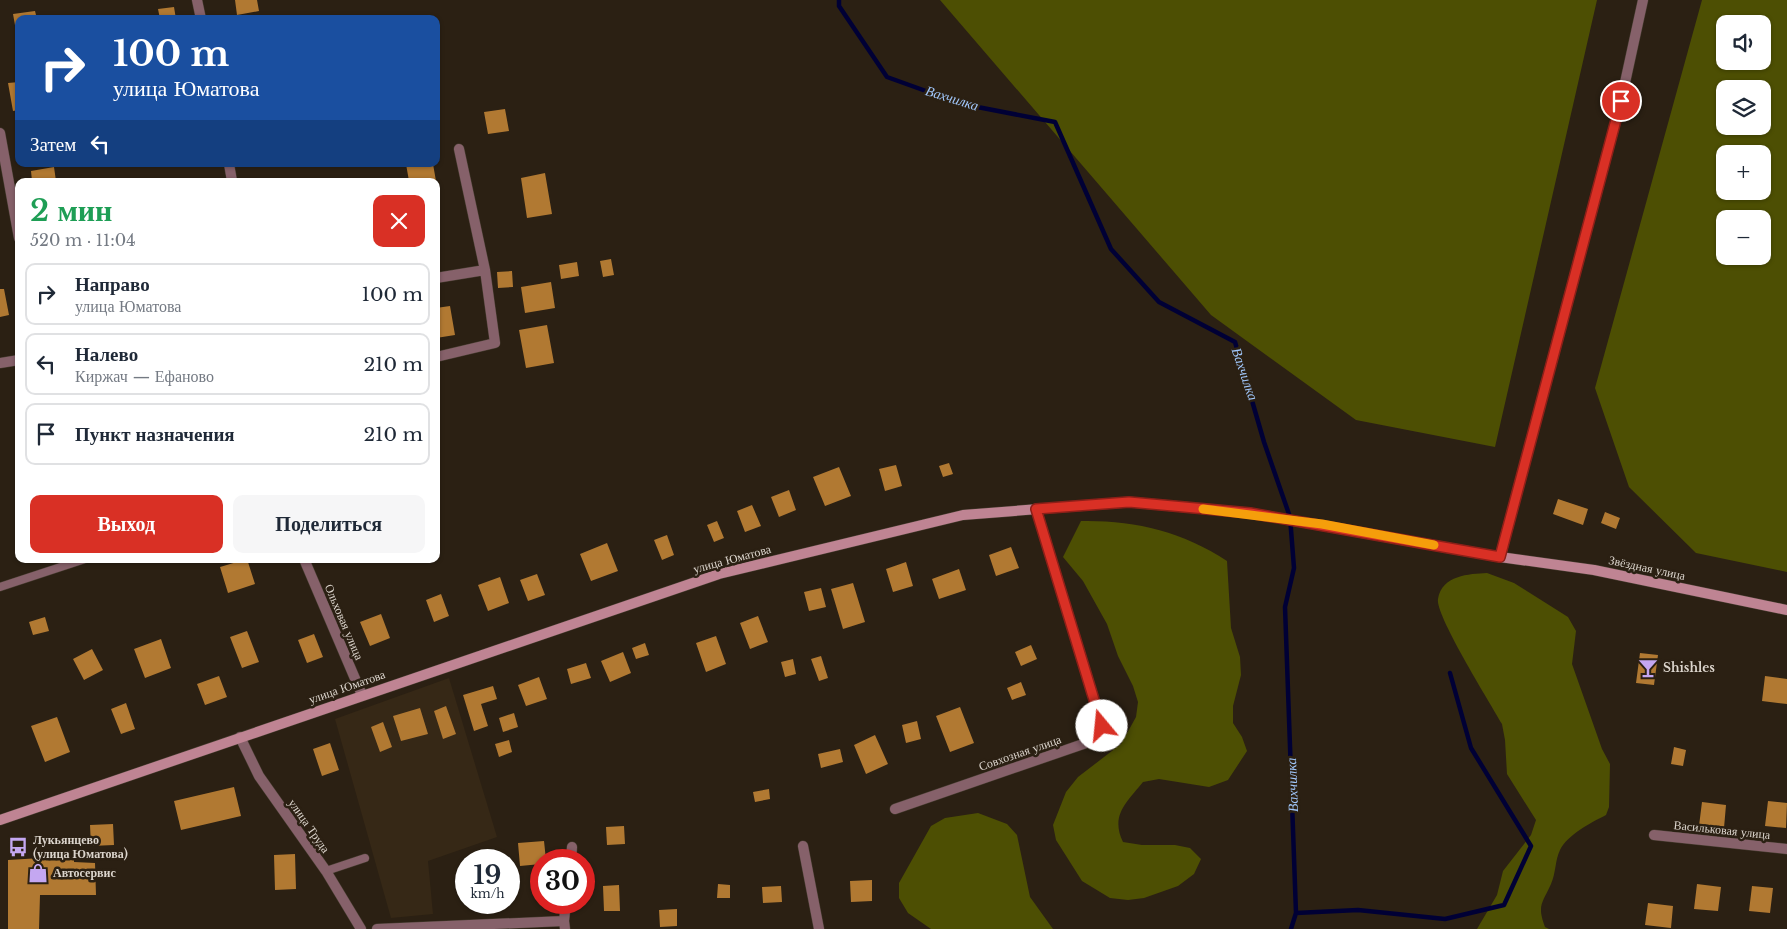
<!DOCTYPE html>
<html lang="ru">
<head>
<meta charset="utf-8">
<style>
	body { margin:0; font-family:"Libre Baskerville",serif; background:#f6f6f7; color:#1f2937; height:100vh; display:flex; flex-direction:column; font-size:19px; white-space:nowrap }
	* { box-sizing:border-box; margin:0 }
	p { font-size:16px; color:#747a83 }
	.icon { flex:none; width:28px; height:28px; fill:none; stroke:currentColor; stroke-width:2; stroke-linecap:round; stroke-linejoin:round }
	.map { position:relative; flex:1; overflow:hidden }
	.details { position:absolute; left:15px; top:178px; width:425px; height:385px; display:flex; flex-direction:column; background:#fff; border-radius:10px; box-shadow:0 1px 4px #0004 }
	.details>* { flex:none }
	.guide { position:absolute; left:15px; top:15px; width:425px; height:152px; border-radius:10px; box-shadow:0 1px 4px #0004; background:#1a4fa0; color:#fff; overflow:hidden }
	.controls { position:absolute; left:1716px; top:15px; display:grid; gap:10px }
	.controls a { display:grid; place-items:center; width:55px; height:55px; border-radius:10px; background:#fff; box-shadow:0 1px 4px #0004; font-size:25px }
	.speed { position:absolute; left:455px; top:849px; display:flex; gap:10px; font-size:25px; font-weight:700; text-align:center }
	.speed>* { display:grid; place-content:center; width:65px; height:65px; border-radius:50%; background:#fff; box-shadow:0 1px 4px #0004; line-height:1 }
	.speed small { font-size:12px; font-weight:400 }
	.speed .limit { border:8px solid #d22; background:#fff; color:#111 }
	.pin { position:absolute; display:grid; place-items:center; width:42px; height:42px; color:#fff; margin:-21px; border:2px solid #fff; border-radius:50%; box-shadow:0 1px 5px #0007 }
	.me { position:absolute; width:55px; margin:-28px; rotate:343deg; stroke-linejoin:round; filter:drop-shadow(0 0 4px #0008) }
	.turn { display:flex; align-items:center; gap:18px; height:105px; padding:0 15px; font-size:22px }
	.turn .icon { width:65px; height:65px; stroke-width:2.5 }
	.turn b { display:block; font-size:35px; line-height:42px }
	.then { display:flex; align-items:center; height:48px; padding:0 15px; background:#0003; gap:10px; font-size:19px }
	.round { display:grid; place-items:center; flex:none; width:52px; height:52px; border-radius:10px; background:#f6f6f7 }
	.summary { display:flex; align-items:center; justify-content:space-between; height:85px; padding:0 15px }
	h1 { font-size:30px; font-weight:600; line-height:38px; color:#1e9e55 }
	.primary-button { display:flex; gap:10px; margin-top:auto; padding:10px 15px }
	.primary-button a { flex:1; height:58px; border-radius:10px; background:#d93025; color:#fff; font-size:20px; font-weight:600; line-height:58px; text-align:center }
	.primary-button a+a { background:#f6f6f7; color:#1f2937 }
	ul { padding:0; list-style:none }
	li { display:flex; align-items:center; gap:15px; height:62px; margin:0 10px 8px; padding:0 5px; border:2px solid #e0e1e3; border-radius:10px }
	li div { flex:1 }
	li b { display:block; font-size:19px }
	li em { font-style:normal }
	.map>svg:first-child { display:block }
</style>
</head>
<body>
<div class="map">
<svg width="1787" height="929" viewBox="0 0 1787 929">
	<rect width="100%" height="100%" fill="#2b2013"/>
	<path fill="#362816" d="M449,678l48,159 -69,24 5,53 -42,4 -56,-199z"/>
	<path fill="#4d4f03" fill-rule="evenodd" d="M940,0h657l-102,447 -139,-27 -145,-105z
		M1702,0h85v572l-91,-19 -67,-66 -34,-99zM1725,24h37v37h-37zM1725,89h37v37h-37zM1725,154h37v37h-37zM1725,219h37v37h-37z
		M1081,521c52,-1 101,10 146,40l4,67 9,29 1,18 -8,31v17l9,14 5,14 -19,29 -19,7 -50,-8 -16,3c-16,20 -33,33 -20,60l19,3h33l15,3 11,11 -7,15 -16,12 -34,12 -16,2 -18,-2 -28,-17 -26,-41 -3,-15 13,-33 12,-15 43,-33 15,-27 2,-15 -5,-16 -15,-30 -11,-32 -24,-43 -20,-24z
		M1487,573l27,10 54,34 8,14 -4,33 30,85 8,15 -1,43 -3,8c-14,7 -39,20 -46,35 -5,10 -4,23 -9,34 -9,20 -14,21 -6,43l4,2h-72l20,-34 6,-24 28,-36 5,-15 -29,-46 -2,-34 -3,-16c-11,-20 -67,-109 -64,-125 4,-24 31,-25 49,-26z
		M978,813l29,11 10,11 13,62 23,32h-122l-23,-16 -9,-15v-15l32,-57 14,-8z"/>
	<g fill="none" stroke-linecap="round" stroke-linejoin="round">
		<path stroke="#000035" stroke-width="4.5" d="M839,0v6l48,71 75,27 93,18 56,127 48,53 76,40 29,100 26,75 4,51 -9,39 11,306 -5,16
			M1296,913l62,-3 87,9 59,-14 27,-59 -60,-98 -21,-75"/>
	</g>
	<path fill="#b17932" d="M235,0h22l2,11 -22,4z
		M174,7l2,12h-16l-2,-10z
		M35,11l2,8h-18l-1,23 -5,-28z
		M19,82v28l-6,1 -5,-28z
		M505,109l4,22 -21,3 -4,-22z
		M406,164h27l3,17h-27z
		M54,167l2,14h-24l-1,-10z
		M545,173l7,41 -25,4 -6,-40z
		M611,259l3,16 -11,2 -3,-16z
		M577,262l2,14 -18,3 -2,-14z
		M512,271l1,16 -15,1 -1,-16z
		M551,282l4,26 -30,5 -4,-26z
		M0,289h4l5,26 -9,2z
		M450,306l5,29 -19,3v-30z
		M547,325l7,38 -28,5 -7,-38z
		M949,463l4,11 -10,3 -4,-11z
		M896,465l6,21 -17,5 -6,-22z
		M839,467l12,29 -26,10 -12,-29z
		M789,490l7,20 -17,7 -8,-20z
		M1558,499l30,10 -5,16 -30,-11z
		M752,505l9,21 -16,6 -8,-21z
		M1605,512l15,6 -4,11 -15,-6z
		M717,521l7,17 -10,4 -7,-17z
		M667,535l7,20 -12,5 -8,-20z
		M607,543l11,28 -27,10 -11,-27z
		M1011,547l8,21 -23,8 -7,-21z
		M247,559l8,25 -27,9 -8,-26z
		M906,562l7,24 -20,6 -7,-23z
		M959,569l7,21 -27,9 -7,-20z
		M537,574l8,21 -17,6 -8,-21z
		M500,577l9,26 -21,8 -10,-26z
		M853,583l12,39 -22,7 -12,-40z
		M821,588l5,19 -17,4 -5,-19z
		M441,594l8,22 -15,6 -8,-22z
		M381,614l9,24 -20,8 -10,-24z
		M758,616l10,26 -18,7 -10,-26z
		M45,617l4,14 -16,4 -4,-13z
		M247,631l12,31 -17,6 -12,-31z
		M314,634l9,23 -16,6 -9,-23z
		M716,636l10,28 -20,8 -10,-29z
		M161,639l10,29 -26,10 -11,-29z
		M645,643l4,12 -13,4 -4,-11z
		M1031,645l6,14 -16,7 -6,-14z
		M92,649l11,21 -19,10 -11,-21z
		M623,652l8,21 -21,9 -9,-21z
		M1640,653l18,2 -4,30 -18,-2z
		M821,656l7,22 -9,3 -8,-22z
		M793,659l3,15 -11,3 -4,-15z
		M586,663l5,15 -20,6 -4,-15z
		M219,676l8,21 -22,8 -8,-21z
		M1765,676l22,3v25l-25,-3z
		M539,677l8,22 -21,7 -8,-21z
		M1021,682l5,13 -14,5 -5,-12z
		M493,686l4,13 -16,5 7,22 -14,5 -11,-36z
		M126,703l9,26 -14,5 -10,-25z
		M446,706l10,28 -13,5 -9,-28z
		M960,707l14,36 -24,9 -14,-36z
		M420,708l8,26 -27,7 -8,-25z
		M514,713l4,14 -15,5 -4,-14z
		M57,717l13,35 -25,10 -14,-36z
		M917,721l4,18 -15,4 -4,-18z
		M383,722l9,25 -12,5 -9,-25z
		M875,735l13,29 -22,10 -12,-29z
		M509,740l3,12 -13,5 -4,-13z
		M330,743l9,27 -17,6 -9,-27z
		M1674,747l12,3 -3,16 -12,-2z
		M840,749l3,13 -22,6 -3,-14z
		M234,787l7,29 -60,14 -7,-29z
		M769,789l1,10 -15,3 -2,-10z
		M1768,801l19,2 -1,25 -21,-2z
		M1702,802l24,3 -2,23 -25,-2z
		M113,824l1,21 -23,1 -1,-21z
		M624,826l1,18 -18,1 -1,-18z
		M544,841l2,19h-5v4l-21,2 -2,-23z
		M295,854l1,35 -21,1 -1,-35z
		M74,856v6l21,1 1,32h-56l-1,34h-31v-69z
		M872,880v21l-21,1 -1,-21z
		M718,884l12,1v13h-13z
		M1697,884l24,3 -3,24 -24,-2z
		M619,885l1,26h-16l-1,-25z
		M781,886l1,16 -19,1 -1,-16z
		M1752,886l21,2 -3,25 -21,-2z
		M1648,903l25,3 -2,22 -26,-3z
		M677,909v17l-17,1 -1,-17z"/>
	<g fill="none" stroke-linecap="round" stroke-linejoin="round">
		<defs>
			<path id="service" d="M0,587l85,-28
				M326,871l39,-13"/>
			<path id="minor" d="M197,0l4,19
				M0,133l19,105
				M229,164l3,17
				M436,278l49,-8 -26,-121
				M436,357l59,-14 -10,-73
				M0,363l19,-3
				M1500,557l121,-456 22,-101
				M304,559l58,136
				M240,737l19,39 67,95 35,58
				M895,809l194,-67 13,-16 -66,-217
				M1654,835l133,14
				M803,846l16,83
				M571,860l1,-13
				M564,921l2,-19
				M377,929l187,-8 1,8"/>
			<path id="secondary" d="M0,820l719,-246 244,-59 166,-13 121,11 250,44 94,13 193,40"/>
		</defs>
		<use href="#service" stroke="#473d31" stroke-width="9"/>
		<use href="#minor" stroke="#473d31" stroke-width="11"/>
		<use href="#secondary" stroke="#473d31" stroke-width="11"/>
		<use href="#service" stroke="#86616a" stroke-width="8"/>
		<use href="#minor" stroke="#86616a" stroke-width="10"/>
		<use href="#secondary" stroke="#bf8493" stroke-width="10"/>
	</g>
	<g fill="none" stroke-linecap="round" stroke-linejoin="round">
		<defs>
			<path id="route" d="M1102,726l-66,-217 93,-7 121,11 250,44 121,-456"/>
		</defs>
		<use href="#route" stroke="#8d1f18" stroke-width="12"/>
		<use href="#route" stroke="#d93025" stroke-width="9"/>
		<path stroke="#f59e0b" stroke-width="9" d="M1203,509l119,15 112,21"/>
	</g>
	<defs>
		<symbol id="bar-bare" viewBox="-9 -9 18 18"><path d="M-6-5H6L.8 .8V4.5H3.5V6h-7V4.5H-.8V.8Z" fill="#c4a7f1" stroke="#2b2013" stroke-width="2.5" paint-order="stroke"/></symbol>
		<symbol id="bus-bare" viewBox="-9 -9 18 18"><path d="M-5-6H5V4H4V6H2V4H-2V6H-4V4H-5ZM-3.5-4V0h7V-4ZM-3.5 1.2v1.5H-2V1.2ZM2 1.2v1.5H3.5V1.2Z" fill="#c4a7f1" stroke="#2b2013" stroke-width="2.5" paint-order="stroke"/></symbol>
		<symbol id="shop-bare" viewBox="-9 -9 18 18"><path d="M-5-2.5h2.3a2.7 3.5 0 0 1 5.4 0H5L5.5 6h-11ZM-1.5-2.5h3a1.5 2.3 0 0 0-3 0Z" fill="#c4a7f1" stroke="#2b2013" stroke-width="2.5" paint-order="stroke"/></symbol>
	</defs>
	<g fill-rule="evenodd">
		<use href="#bar-bare" x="1634" y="654" width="28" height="28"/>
		<use href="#bus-bare" x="4" y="833" width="28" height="28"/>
		<use href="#shop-bare" x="24" y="859" width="28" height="28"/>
	</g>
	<g text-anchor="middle" stroke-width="5" stroke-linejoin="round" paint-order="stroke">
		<g font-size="12" fill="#dcd5cd" stroke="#2b2013">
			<text transform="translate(732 559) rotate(-15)" y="4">улица Юматова</text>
			<text transform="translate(1647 568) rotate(12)" y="4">Звёздная улица</text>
			<text transform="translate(344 622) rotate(67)" y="4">Ольховая улица</text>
			<text transform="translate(347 687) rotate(-19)" y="4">улица Юматова</text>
			<text transform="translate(1020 753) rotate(-19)" y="4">Совхозная улица</text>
			<text transform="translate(309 826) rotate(55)" y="4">улица Труда</text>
			<text transform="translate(1722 830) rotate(6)" y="4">Васильковая улица</text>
		</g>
		<g font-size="12" font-weight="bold" fill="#dcd5cd" stroke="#2b2013" text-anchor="start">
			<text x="1663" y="672">Shishles</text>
			<text x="33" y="844">Лукьянцево<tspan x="33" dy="14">(улица Юматова)</tspan></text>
			<text x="53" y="877">Автосервис</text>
		</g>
		<g font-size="14" font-style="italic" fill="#a1c7fb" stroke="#2b2013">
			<text transform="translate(952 98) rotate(17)" y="5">Вахчилка</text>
			<text transform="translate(1245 374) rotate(71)" y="5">Вахчилка</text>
			<text transform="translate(1292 785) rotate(-92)" y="5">Вахчилка</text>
		</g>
	</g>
</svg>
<div class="controls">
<a><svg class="icon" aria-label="sound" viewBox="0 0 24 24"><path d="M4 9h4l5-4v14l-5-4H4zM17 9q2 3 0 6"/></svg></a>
<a><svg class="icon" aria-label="layers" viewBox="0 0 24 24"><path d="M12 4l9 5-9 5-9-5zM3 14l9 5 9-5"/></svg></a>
<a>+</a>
<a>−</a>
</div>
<div class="speed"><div>19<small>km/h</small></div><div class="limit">30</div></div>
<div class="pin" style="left:1621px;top:101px;background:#d93025"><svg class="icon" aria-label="arrive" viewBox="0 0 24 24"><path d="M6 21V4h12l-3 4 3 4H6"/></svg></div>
<svg class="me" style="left:1102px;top:726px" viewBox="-20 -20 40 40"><circle r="19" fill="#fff"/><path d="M0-13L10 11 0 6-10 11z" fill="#d93025"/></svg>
<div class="guide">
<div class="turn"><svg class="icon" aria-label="right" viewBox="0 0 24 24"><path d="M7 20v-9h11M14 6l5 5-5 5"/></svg><div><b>100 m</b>улица Юматова</div></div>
<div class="then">Затем<svg class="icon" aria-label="left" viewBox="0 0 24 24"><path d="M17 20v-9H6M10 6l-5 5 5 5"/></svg></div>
</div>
<section class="details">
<div class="summary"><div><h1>2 мин</h1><p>520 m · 11:04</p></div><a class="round" style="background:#d93025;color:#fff"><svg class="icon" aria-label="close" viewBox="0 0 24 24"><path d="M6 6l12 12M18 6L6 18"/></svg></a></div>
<ul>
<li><svg class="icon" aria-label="right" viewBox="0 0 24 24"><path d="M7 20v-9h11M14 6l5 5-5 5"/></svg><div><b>Направо</b><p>улица Юматова</p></div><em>100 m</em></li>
<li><svg class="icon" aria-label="left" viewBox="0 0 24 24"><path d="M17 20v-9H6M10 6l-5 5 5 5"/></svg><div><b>Налево</b><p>Киржач — Ефаново</p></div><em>210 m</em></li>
<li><svg class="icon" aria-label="arrive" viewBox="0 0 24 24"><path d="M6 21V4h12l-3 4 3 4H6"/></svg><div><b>Пункт назначения</b></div><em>210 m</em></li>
</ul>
<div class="primary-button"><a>Выход</a><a>Поделиться</a></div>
</section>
</div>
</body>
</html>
